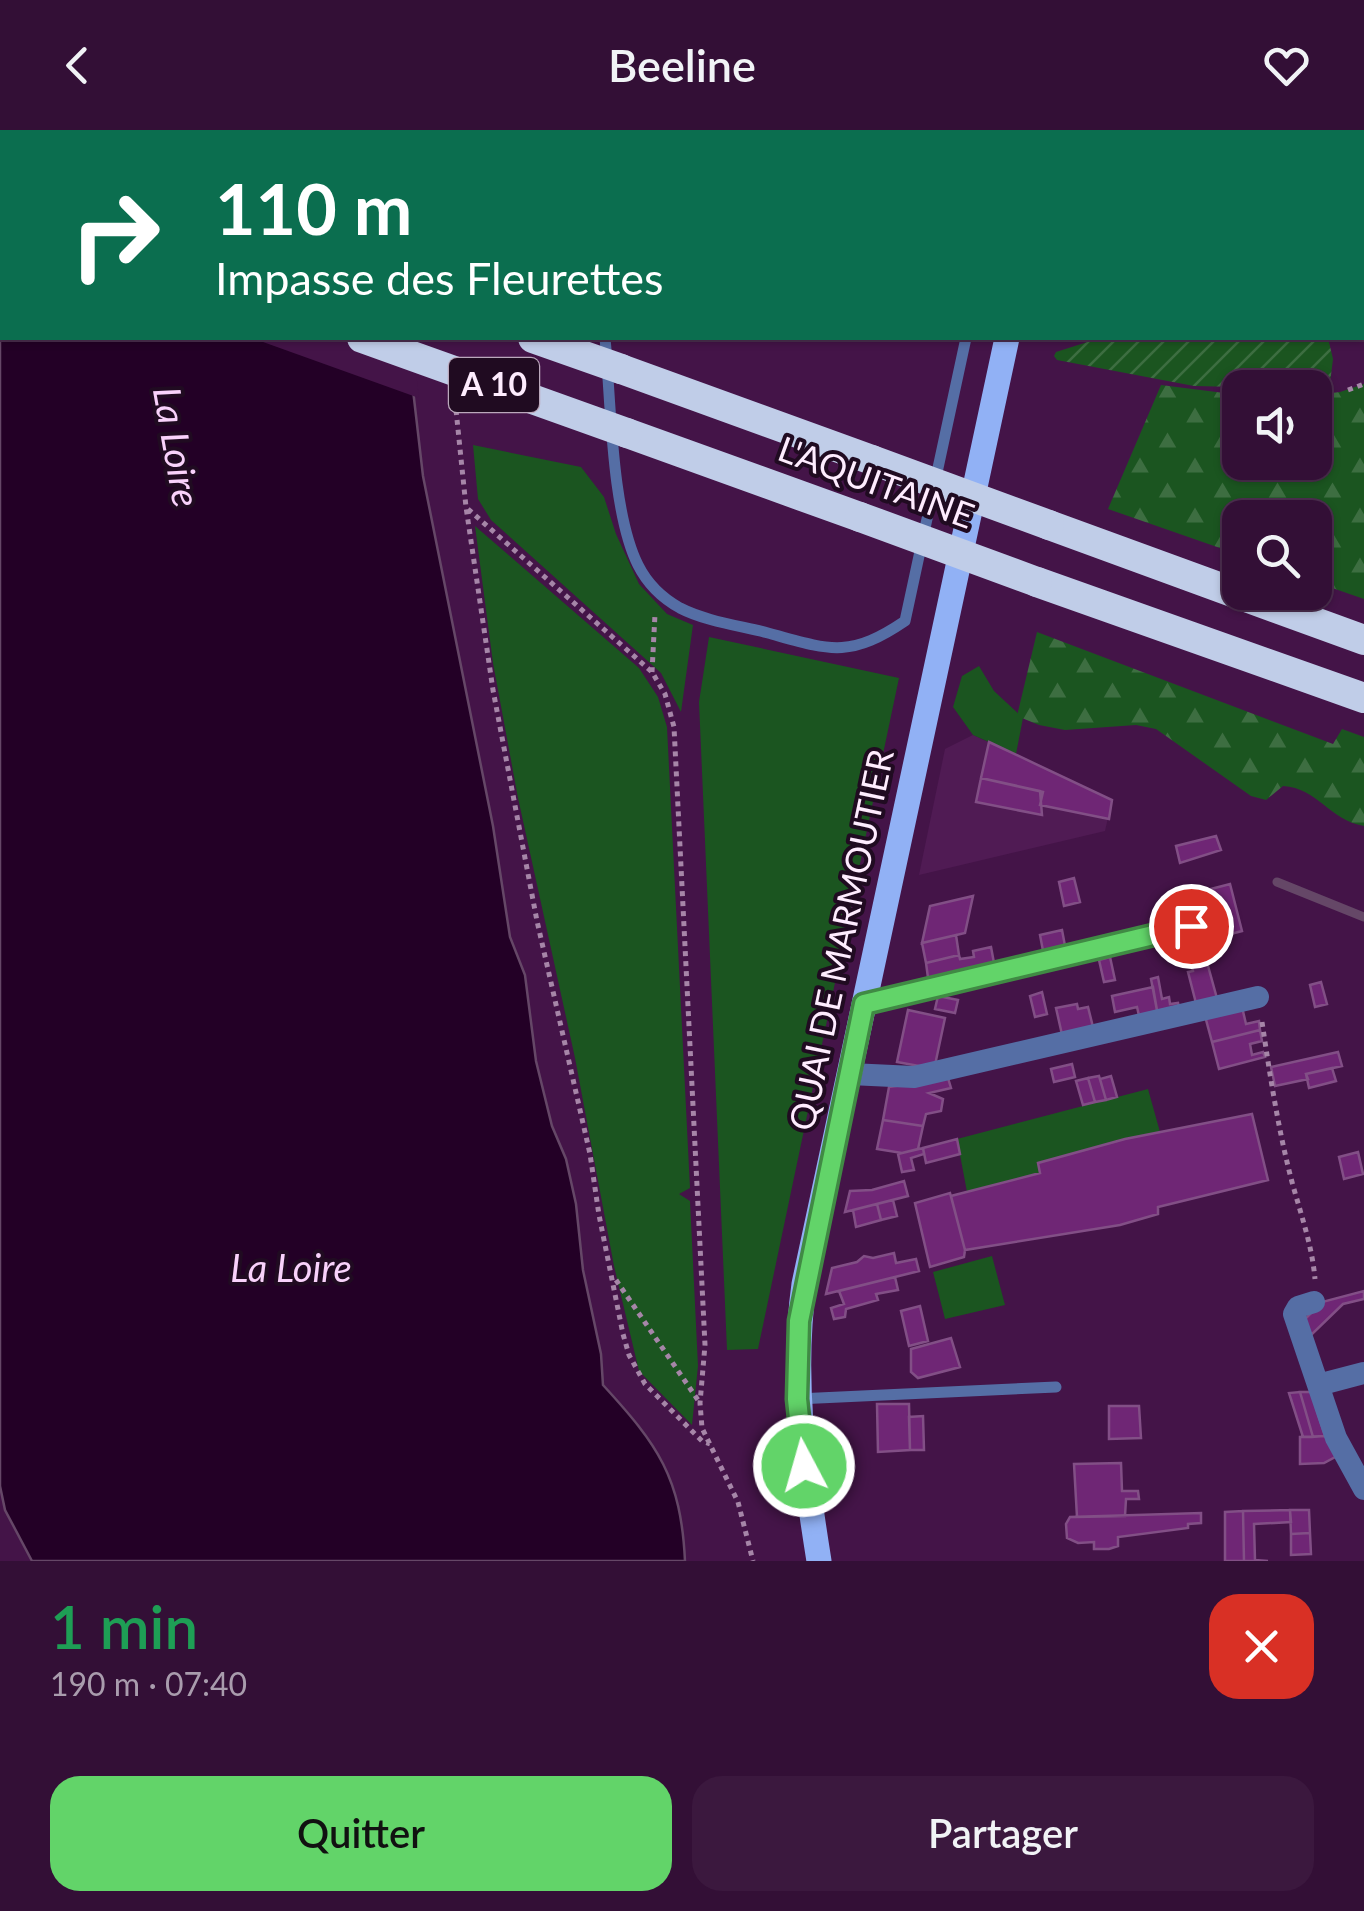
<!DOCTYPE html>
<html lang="fr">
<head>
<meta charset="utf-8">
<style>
	body { margin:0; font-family:Lato,sans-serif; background:#3b183e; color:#f1f3f6; height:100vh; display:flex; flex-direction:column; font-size:38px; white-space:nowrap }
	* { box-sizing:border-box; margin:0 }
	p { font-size:32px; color:#a99cad }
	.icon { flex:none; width:55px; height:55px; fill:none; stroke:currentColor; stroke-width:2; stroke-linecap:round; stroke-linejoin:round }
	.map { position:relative; height:1431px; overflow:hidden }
	.drawer { display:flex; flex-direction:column; background:#330f36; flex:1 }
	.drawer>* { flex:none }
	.guide { position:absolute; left:0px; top:0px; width:1365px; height:210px; box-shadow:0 2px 8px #0004,0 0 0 2px #4e2f51; background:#0b6e4f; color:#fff; overflow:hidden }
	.buttons { position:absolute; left:1222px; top:240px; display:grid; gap:20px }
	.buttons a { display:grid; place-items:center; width:110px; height:110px; border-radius:20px; background:#330f36; box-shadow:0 2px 8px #0004,0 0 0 2px #4e2f51; font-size:50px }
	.pin { position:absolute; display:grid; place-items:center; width:85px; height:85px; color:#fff; margin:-42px; border:5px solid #fff; border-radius:50%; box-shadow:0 2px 10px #0007 }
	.me { position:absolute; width:110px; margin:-55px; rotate:354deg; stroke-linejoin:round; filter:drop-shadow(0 0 8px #0008) }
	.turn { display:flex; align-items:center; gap:35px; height:210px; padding:0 50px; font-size:45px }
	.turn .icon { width:130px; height:130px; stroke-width:2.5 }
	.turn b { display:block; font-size:70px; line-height:85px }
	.round { display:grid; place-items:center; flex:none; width:105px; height:105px; border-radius:30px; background:#3b183e }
	.overview { display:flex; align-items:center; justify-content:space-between; height:170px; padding:0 50px }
	h1 { font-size:60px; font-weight:600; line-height:75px; color:#1e9e55 }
	.button { display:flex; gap:20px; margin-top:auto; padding:20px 50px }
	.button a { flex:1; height:115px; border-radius:30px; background:#62d469; color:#111; font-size:40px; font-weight:600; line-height:115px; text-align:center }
	.button a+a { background:#3b183e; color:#f1f3f6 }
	header { display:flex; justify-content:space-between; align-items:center; height:130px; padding:0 50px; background:#330f36; font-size:45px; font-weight:600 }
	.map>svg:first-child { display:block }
</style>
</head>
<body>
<header><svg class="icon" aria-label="back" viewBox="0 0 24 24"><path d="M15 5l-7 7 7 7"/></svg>Beeline<svg class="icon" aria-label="heart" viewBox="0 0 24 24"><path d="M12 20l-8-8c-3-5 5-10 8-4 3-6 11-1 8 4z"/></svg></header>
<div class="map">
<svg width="1364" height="1431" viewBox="0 0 1364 1431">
	<defs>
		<pattern id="forest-firs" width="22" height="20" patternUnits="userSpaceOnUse" patternTransform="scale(2.5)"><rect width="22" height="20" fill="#1b5520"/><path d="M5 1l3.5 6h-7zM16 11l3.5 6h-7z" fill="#3d6e41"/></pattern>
		<pattern id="garden-furrows" width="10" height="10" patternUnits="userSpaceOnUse" patternTransform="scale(2.5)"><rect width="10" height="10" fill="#1b5520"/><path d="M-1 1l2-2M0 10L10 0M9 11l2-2" fill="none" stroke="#3d6e41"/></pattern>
	</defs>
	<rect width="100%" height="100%" fill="#441448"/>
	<path fill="#501b54" d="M973,605l139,65 -7,31 -186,44 26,-126z"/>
	<path fill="#1b5520" d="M473,315l108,22 23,30 12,37 23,50 28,30 26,11 -12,87 -20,-39 -170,-153 -13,-21z
		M475,396l164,142 19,29 9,30 23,461 -11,6 11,7 8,165 -6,59 -53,-54 -25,-105 -39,-208 -57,-260 -25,-135z
		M709,507l190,41 -141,671 -31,1 -28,-648z
		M979,536l15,25 29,27 -7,36 -43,-19 -20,-28 9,-31z
		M1148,959l12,43 -121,31 1,10 -73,19 -10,-53z
		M992,1126l13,49 -60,14 -12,-47z"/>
	<path fill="url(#forest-firs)" d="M1364,254v215l-49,-17v-64h-75v37l-132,-46 53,-124 79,10v67h75v-67l25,-3z
		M1037,502l296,112 9,-15 22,8v89c-35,-6 -46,-38 -81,-40l-17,14 -15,-4 -95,-67 -20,-4 -71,5 -26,-5 -22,-9z"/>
	<path fill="url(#garden-furrows)" d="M1100,208h228l5,21 -3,24 -42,5 -94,-2 -137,-26 -3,-4 2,-4z"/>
	<path fill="#230026" stroke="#654767" stroke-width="2.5" d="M0,0l369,2h-367v206h405l16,138 70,350 17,111 15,38 11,86 16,65 14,33 10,45 7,66 18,84 2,31c55,60 78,92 82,176h-653l-27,-51 -5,-24z"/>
	<path fill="#441448" d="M252,208h160l7,60z"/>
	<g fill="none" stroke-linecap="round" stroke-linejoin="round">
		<path stroke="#654767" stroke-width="9" d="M1277,752l87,35"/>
	</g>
	<path fill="#6f2675" stroke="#824f86" stroke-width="2.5" d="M989,612l123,58 -3,19 -69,-14 3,-13 -62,-14z
		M981,648l59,13 2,24 -66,-13z
		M1216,706l5,14 -41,13 -4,-17z
		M1074,748l6,24 -16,4 -5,-24z
		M1230,754l12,47 -19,5 -12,-47z
		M973,766l-8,37 -43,10 8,-37z
		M1062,800l4,21 -22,5 -4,-21z
		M956,805l3,20 -33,8 -4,-20z
		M991,817l3,16 -65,22 -3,-22 33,-8 1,4 14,-2 -1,-6z
		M1205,825l13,47 -21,5 -9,-35 5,-1 -2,-12z
		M1110,827l5,23 -11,2 -5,-22z
		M1158,847l4,22 7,-2 1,7 8,-1 2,8 -22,5 -7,-37z
		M1321,852l6,22 -12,3 -5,-22z
		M1153,857l5,29 -18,4 -3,-13 -22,5 -3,-16z
		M1042,862l5,22 -12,3 -5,-21z
		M938,866l20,4 -3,13 -20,-4z
		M1077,874l1,5 10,-2 6,24 -31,8 -7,-31z
		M1242,877l4,17 13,-3 1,9 -48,12 -7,-26z
		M908,880l37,8 -10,47 -16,1 -22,-4z
		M1260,900l2,11 -12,3 2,11 11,-3 2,5 -46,12 -7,-27z
		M1338,922l4,14 -36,8 2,5 -33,7 -4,-19z
		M1072,934l3,13 -21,5 -3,-13z
		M1332,938l4,13 -27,7 -3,-14z
		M1099,946l7,24 -11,2 -7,-24z
		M1111,946l6,21 -11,3 -6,-21z
		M948,948l3,10 -22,5 14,6 -2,12 -15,3 -3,12 -40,-6 6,-33z
		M1088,948l7,24 -12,3 -7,-24z
		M1252,984l16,66 -110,27v7l-38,11 -155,25 -14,-54 89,-23 -2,-10 87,-24z
		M883,990l40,6 -5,23 -16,4 -25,-4z
		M957,1009l3,15 -34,9 -3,-15z
		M923,1018l1,6 -13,4 3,12 -12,2 -4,-18z
		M1358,1022l5,22 -19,5 -5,-22z
		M904,1051l4,15 -63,16 5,-21 22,-1z
		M950,1063l15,57 -1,7 -34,10 -15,-64z
		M893,1070l4,16 -16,4 -4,-16z
		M877,1074l4,16 -25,7 -3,-17z
		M894,1123l2,10 20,-4 3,12 -93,23 6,-26 25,-6 7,-6 9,2z
		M895,1147l3,13 -22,4 2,6 -32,9 -1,8 -11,2 -3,-11 13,-4 -5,-13z
		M1364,1161v8l-21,5 -36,35 -5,-17 20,-20z
		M920,1176l8,35 -19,5 -8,-35z
		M951,1208l9,29 -42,11 -7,-6v-23z
		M1300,1262h11l14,44 -12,1z
		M1300,1262l13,45h-10l-14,-44z
		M877,1274h32l1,46 -32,2z
		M1109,1276h30l2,32 -32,1z
		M923,1286l1,34h-14l-1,-33z
		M1325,1306l12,20 -13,7 -24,1v-27z
		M1121,1333l1,28h16l1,8h-13l-1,17 -48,1 -3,-53z
		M1290,1380l1,12 -37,2 1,36 13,1h-24l-1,-50z
		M1290,1380h19l1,23 -19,1z
		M1243,1381l1,50h-19v-49z
		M1201,1383v10l-13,1v4l-70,9v9l-9,3h-15v-7l-16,1 -11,-5 -1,-14 4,-7z
		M1310,1403l1,21 -20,1v-21z"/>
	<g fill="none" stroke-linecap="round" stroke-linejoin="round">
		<path stroke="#a686a8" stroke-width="5" stroke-dasharray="5 5" stroke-linecap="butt" d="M415,0l1,2
			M973,0l2,2
			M560,2l34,-2
			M901,2l7,-2
			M1348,260l16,-6
			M455,270l11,107 27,183 44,231 53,233 9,61 24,119 6,21 16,29 57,57 8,3
			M468,379l184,163 13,22 9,33 31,618 -5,58 2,25 36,74 15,59
			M652,542l3,-58
			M1262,892c8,53 16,107 30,160 9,33 20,63 23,97
			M616,1150l84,123"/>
		<path stroke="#556ea5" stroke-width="11" d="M610,2v-2
			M605,208c6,62 6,173 33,227 9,18 24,33 42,43 25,13 61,18 88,25 61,17 81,26 137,-12l61,-283
			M797,1269l259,-12"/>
		<path stroke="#556ea5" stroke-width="22" d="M1094,2l5,-2
			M864,874l327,-78
			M850,944l64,3 344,-80
			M1314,1172l-16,5 -4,7 42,124 28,51
			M1318,1255l46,-12"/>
		<path stroke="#91b1f5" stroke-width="25" d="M1043,0v2
			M819,1431c-15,-94 -28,-182 -15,-277l203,-946"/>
		<path stroke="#c0cde8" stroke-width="30" d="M0,14l2,1
			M0,76l2,1
			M621,239l251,91
			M627,303l233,84
			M1049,395l315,115
			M1037,452l327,116"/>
		<path stroke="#c0cde8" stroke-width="30" d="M362,208l265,95
			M533,208l88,31
			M872,330l177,65
			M860,387l177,65"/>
	</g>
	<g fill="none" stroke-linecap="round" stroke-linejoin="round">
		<defs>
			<path id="route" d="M804,1336l-7,-67 2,-78 65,-317 327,-78"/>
		</defs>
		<use href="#route" stroke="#408a44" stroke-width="25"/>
		<use href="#route" stroke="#62d469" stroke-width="18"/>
	</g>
	<g text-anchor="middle" stroke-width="8" stroke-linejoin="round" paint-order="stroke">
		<rect fill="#200b21" stroke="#bba8bc" stroke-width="2.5" x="449" y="228" width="90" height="54" rx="8"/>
		<g font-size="32" font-weight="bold" fill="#feecfe">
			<text x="494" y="266">A 10</text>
		</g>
		<g font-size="35" fill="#feecfe" stroke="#200b21">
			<text transform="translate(876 353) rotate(20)" y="12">L'AQUITAINE</text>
			<text transform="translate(842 810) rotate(-78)" y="12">QUAI DE MARMOUTIER</text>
		</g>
		<g font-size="38" font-style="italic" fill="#f9d2fb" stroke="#200b21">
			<text transform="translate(176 317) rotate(80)" y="13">La Loire</text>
			<text x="291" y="1152">La Loire</text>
		</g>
	</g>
</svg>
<div class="buttons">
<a><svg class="icon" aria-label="sound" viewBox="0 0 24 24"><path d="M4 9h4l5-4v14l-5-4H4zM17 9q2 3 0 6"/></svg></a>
<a><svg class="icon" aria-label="search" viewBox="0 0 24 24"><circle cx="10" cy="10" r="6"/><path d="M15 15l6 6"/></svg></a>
</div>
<div class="pin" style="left:1191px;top:796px;background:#d93025"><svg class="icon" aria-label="arrive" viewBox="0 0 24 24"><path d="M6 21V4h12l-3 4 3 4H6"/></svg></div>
<svg class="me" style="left:804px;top:1336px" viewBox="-20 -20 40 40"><circle r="17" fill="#62d469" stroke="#fff" stroke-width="3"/><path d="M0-11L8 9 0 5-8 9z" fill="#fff"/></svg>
<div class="guide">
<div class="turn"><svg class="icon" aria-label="right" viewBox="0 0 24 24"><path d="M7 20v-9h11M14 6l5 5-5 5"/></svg><div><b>110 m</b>Impasse des Fleurettes</div></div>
</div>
</div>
<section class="drawer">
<div class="overview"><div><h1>1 min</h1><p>190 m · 07:40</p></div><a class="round" style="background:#d93025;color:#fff"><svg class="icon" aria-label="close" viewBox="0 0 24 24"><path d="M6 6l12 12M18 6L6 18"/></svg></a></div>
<div class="button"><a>Quitter</a><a>Partager</a></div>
</section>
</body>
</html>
